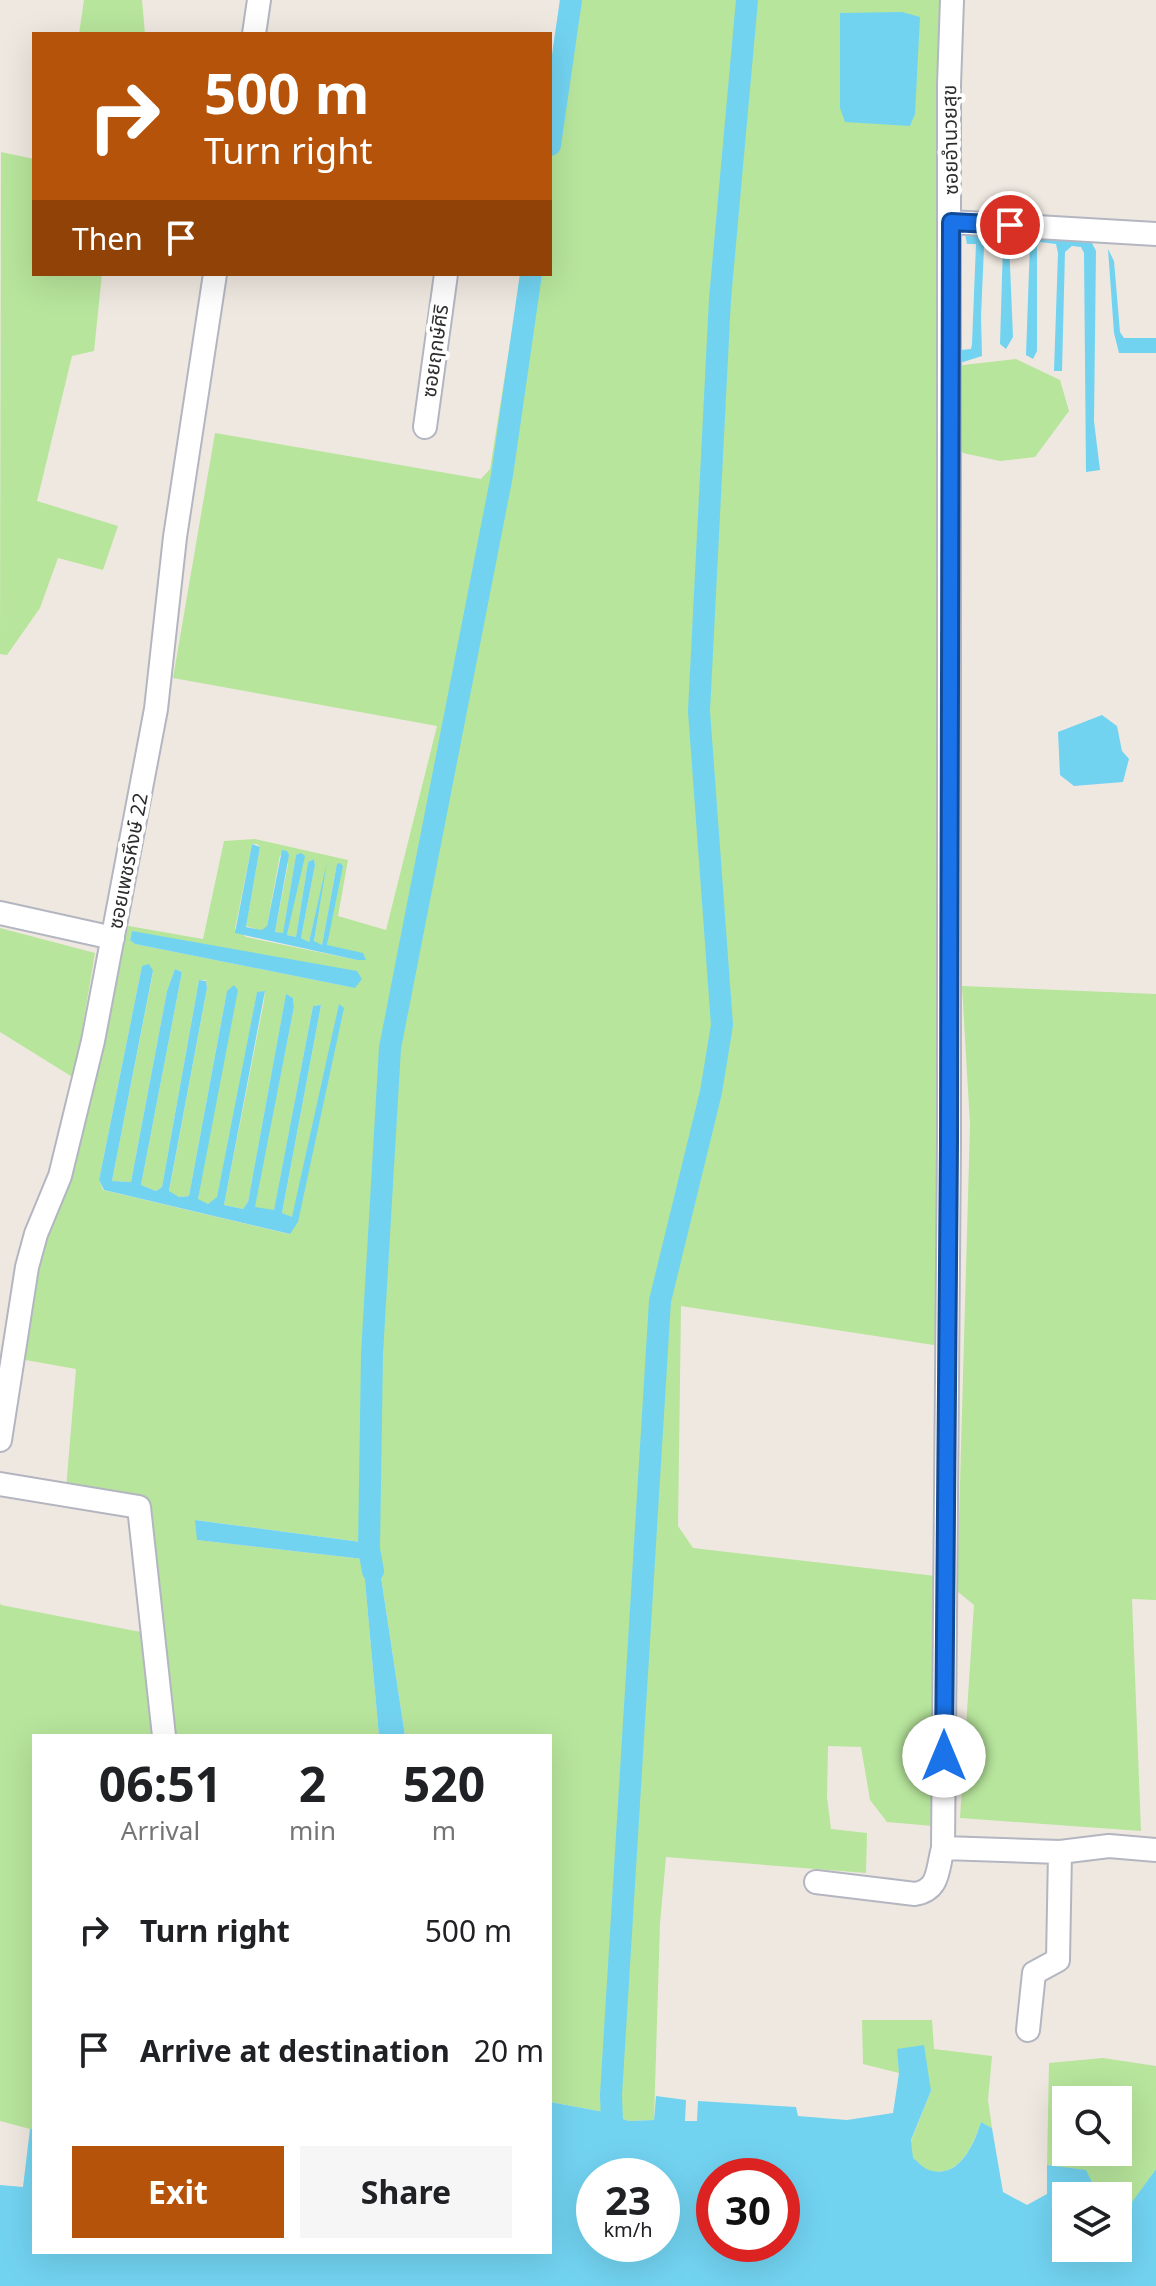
<!DOCTYPE html>
<html lang="en">
<head>
<meta charset="utf-8">
<style>
	body { margin:0; font-family:"Noto Sans","Noto Sans Thai",sans-serif; background:#f6f6f6; color:#202124; height:100vh; display:flex; flex-direction:column; font-size:30px; white-space:nowrap }
	* { box-sizing:border-box; margin:0 }
	p { font-size:26px; color:#757577 }
	.icon { flex:none; width:44px; height:44px; fill:none; stroke:currentColor; stroke-width:2; stroke-linecap:round; stroke-linejoin:round }
	.map { position:relative; flex:1; overflow:hidden }
	.side { position:absolute; left:32px; top:1734px; width:520px; height:520px; display:flex; flex-direction:column; background:#fff; border-radius:0px; box-shadow:0 8px 32px #0002 }
	.side>* { flex:none }
	.banner { position:absolute; left:32px; top:32px; width:520px; height:244px; border-radius:0px; box-shadow:0 8px 32px #0002; background:#b45309; color:#fff; overflow:hidden }
	.tools { position:absolute; left:1052px; top:2086px; display:grid; gap:16px }
	.tools a { display:grid; place-items:center; width:80px; height:80px; border-radius:0px; background:#fff; box-shadow:0 8px 32px #0002; font-size:40px }
	.speed { position:absolute; left:576px; top:2158px; display:flex; gap:16px; font-size:40px; font-weight:700; text-align:center }
	.speed>* { display:grid; place-content:center; width:104px; height:104px; border-radius:50%; background:#fff; box-shadow:0 8px 32px #0002; line-height:1 }
	.speed small { font-size:20px; font-weight:400 }
	.speed .limit { border:12px solid #d22; background:#fff; color:#111 }
	.pin { position:absolute; display:grid; place-items:center; width:68px; height:68px; color:#fff; margin:-34px; border:4px solid #fff; border-radius:50%; box-shadow:0 2px 8px #0007 }
	.me { position:absolute; width:88px; margin:-44px; rotate:0deg; stroke-linejoin:round; filter:drop-shadow(0 0 6px #0008) }
	.turn { display:flex; align-items:center; gap:28px; height:168px; padding:0 40px; font-size:36px }
	.turn .icon { width:104px; height:104px; stroke-width:2.5 }
	.turn b { display:block; font-size:56px; line-height:68px }
	.then { display:flex; align-items:center; height:76px; padding:0 40px; background:#0003; gap:16px; font-size:30px }
	.eta { display:flex; justify-content:space-evenly; align-items:center; height:136px; text-align:center }
	.eta b { font-size:48px; font-weight:700; line-height:56px }
	.action { display:flex; gap:16px; margin-top:auto; padding:16px 40px }
	.action a { flex:1; height:92px; border-radius:0px; background:#b45309; color:#fff; font-size:32px; font-weight:700; line-height:92px; text-align:center }
	.action a+a { background:#f6f6f6; color:#202124 }
	ul { padding:0; list-style:none }
	li { display:flex; align-items:center; gap:24px; height:120px; padding:0 40px }
	li div { flex:1 }
	li b { display:block; font-size:30px }
	li em { font-style:normal }
	.map>svg:first-child { display:block }
</style>
</head>
<body>
<div class="map">
<svg width="1156" height="2286" viewBox="0 0 1156 2286">
	<rect width="100%" height="100%" fill="#efe8e0"/>
	<path fill="#b7e59c" fill-rule="evenodd" d="M84,0h58l3,34h-66z
		M563,0h380l-7,219 3,166 1,961 -259,-40 -3,220 15,22 243,28 -3,250 -46,-4 -17,-22 -9,-53 -33,-1 -1,51 4,32 36,4 -1,40 -200,-16 -6,66 -6,197 -25,1 -25,-9 -54,-10v-366h-145l-29,-192 -180,-24 2,20 165,19 16,177h-205l-24,-232 -84,-15 10,-120 -56,-10 25,-125 78,-309 80,14 21,-98 31,-2 93,21 -10,56 48,14 51,-204 -264,-48 42,-245 266,46 9,-10 31,-195h29v-190zM252,844h5l3,3 -14,79 17,5 4,-5 13,-71 8,9 -13,68 8,2 13,-79 8,1 -17,79 9,2 12,-75 6,-3 1,6 -14,73 8,4 14,-60 -9,60 8,3 15,-81 -10,81 38,14 -8,1 -111,-23 -11,-8zM132,931l223,57 -220,-44 -5,-5zM142,966l11,6 -41,209 19,1 36,-191 8,-22 7,3 -41,213 15,6 6,-4 37,-207h7l1,8 -38,204 10,5 10,-1 38,-205 -29,209 10,4 9,-6 40,-205 8,-2 -1,10 -40,204 19,4 5,-7 38,-207 7,3 1,9 -40,201 20,3 39,-205 8,-1 -39,208 10,5 3,-7 -6,23 -186,-44 -4,-10z
		M1,152l33,7v115h68l-8,77 -22,5 -35,145 81,25 -15,44 -45,-12 -18,50 -33,47 -7,-1z
		M1016,359l44,21 9,31 -34,46 -35,4 -37,-8 -8,-12 1,-64 7,-12z
		M0,928l95,25 -21,125 -74,-46z
		M962,986l194,8v606l-24,-1 9,232 -181,-13 14,-213 -17,-14 13,-466z
		M0,1603l1,2 145,28 8,103h-120v392l-4,1 -30,-8z
		M862,2020h70l2,29 58,7 -4,44 4,28 -11,-6c-8,23 -22,58 -53,48 -5,-2 -11,-9 -16,-12l-1,-17 20,-50 -33,-42 1,24 -36,-9z
		M1103,2058l53,8v103l-29,41 -9,-5v-9h-19l-13,-25 -39,-6 2,-102zM1066,2100h52v52h-52z"/>
	<path fill="#72d3f1" fill-rule="evenodd" d="M902,12l18,5 -5,97 -5,12 -65,-4 -5,-14v-95z
		M965,234h35l92,9 4,8 -2,170 6,49 -14,2 -2,-219 -3,-6 -9,-1 -7,6 -3,119h-8l4,-118 -2,-9 -16,-2 -3,5v104l-4,8 -7,-4 4,-112 -13,-3 -8,1 4,96 -7,12 -6,-5 3,-99 -4,-4 -10,-1 -5,7 -3,70 1,39 -22,7 1,-13 10,-1 1,-5 4,-100h-9z
		M1108,249l6,12 6,71 4,6h32v15h-37l-5,-20z
		M1102,715l15,11 5,25 7,8 -6,23 -49,4 -14,-11 -2,-43z
		M252,844l8,3 -14,80 16,3 5,-4 15,-76 5,1 2,4 -14,77 8,1 13,-78 5,-2 4,3 -18,79 9,2 12,-75 6,-3 1,6 -14,73 8,4 18,-80 -13,79 8,4 15,-81 3,-1 3,3 -16,79 36,8 3,7h-9l-122,-27z
		M132,931l225,40 5,8 -7,9 -220,-44 -5,-4z
		M149,964l4,7 -41,210 19,1 36,-191 8,-22 7,3 -41,213 15,6 6,-4 37,-207 7,1 1,7 -38,203 10,6 10,-1 38,-205 7,-6 4,5 -40,209 10,5 9,-7 40,-205 8,-1 -41,214 19,4 5,-7 38,-208 7,4 1,9 -39,200 19,3 39,-204 8,-1 -39,208 10,4 47,-213 5,4 -46,214 -8,12 -186,-44 -5,-10 43,-214z
		M195,1520l181,24 29,192h-26l-16,-177 -166,-19z
		M924,2045l7,46 -20,49 2,18c4,3 10,10 16,12 30,10 45,-26 52,-48l11,6 11,64 24,13 20,-11v-29l39,5 13,26h-33v52h52v-43l9,4 29,-40v117h-1156v-101l23,2 7,-58 4,-1v124h516v-150l54,10 25,9 25,-1 2,-24 30,4 -1,21h12l1,-20 98,6 2,9 49,4 46,-7 6,-40 -2,-24zM594,2176h68v68h-68zM714,2176h68v68h-68z"/>
	<g fill="none" stroke-linecap="round" stroke-linejoin="round">
		<path stroke="#72d3f1" stroke-width="22" d="M550,145l21,-145
			M373,1571l-4,-22 3,-195 18,-306 112,-573 29,-201
			M614,2176l-3,-81 49,-794 51,-209 11,-67 -23,-314 21,-412 27,-299"/>
		<defs>
			<path id="minor" d="M254,34l5,-34
				M951,222l205,12
				M425,427l21,-153
				M0,913l113,25
				M0,1440l27,-173 9,-33 24,-58 33,-135 63,-332 19,-172 40,-263
				M0,1484l139,23 25,229
				M943,1848l117,4 49,-6 47,4
				M816,1882l99,12c25,-4 22,-25 28,-46l6,-705v-1058l3,-85
				M1028,2030l6,-57 24,-13 2,-108"/>
		</defs>
		<use href="#minor" stroke="#b3b6c1" stroke-width="26"/>
		<use href="#minor" stroke="#fff" stroke-width="22"/>
	</g>
	<g fill="none" stroke-linecap="round" stroke-linejoin="round">
		<defs>
			<path id="route" d="M944,1756l5,-613 2,-921 59,3"/>
		</defs>
		<use href="#route" stroke="#114b97" stroke-width="20"/>
		<use href="#route" stroke="#1a73e8" stroke-width="14"/>
	</g>
	<g text-anchor="middle" stroke-width="8" stroke-linejoin="round" paint-order="stroke">
		<g font-size="20" fill="#2d2d2d" stroke="#fff">
			<text transform="translate(950 140) rotate(-91)" y="7">ซอยอำนวยสุข</text>
			<text transform="translate(435 351) rotate(-82)" y="7">ซอยฤกษ์ศิริ</text>
			<text transform="translate(128 861) rotate(-79)" y="7">ซอยเพชรหึงษ์ 22</text>
		</g>
	</g>
</svg>
<div class="tools">
<a><svg class="icon" aria-label="search" viewBox="0 0 24 24"><circle cx="10" cy="10" r="6"/><path d="M15 15l6 6"/></svg></a>
<a><svg class="icon" aria-label="layers" viewBox="0 0 24 24"><path d="M12 4l9 5-9 5-9-5zM3 14l9 5 9-5"/></svg></a>
</div>
<div class="speed"><div>23<small>km/h</small></div><div class="limit">30</div></div>
<div class="pin" style="left:1010px;top:225px;background:#d93025"><svg class="icon" aria-label="arrive" viewBox="0 0 24 24"><path d="M6 21V4h12l-3 4 3 4H6"/></svg></div>
<svg class="me" style="left:944px;top:1756px" viewBox="-20 -20 40 40"><circle r="19" fill="#fff"/><path d="M0-13L10 11 0 6-10 11z" fill="#1a73e8"/></svg>
<div class="banner">
<div class="turn"><svg class="icon" aria-label="right" viewBox="0 0 24 24"><path d="M7 20v-9h11M14 6l5 5-5 5"/></svg><div><b>500 m</b>Turn right</div></div>
<div class="then">Then<svg class="icon" aria-label="arrive" viewBox="0 0 24 24"><path d="M6 21V4h12l-3 4 3 4H6"/></svg></div>
</div>
<section class="side">
<div class="eta">
<div><b>06:51</b><p>Arrival</p></div>
<div><b>2</b><p>min</p></div>
<div><b>520</b><p>m</p></div>
</div>
<ul>
<li><svg class="icon" aria-label="right" viewBox="0 0 24 24"><path d="M7 20v-9h11M14 6l5 5-5 5"/></svg><div><b>Turn right</b></div><em>500 m</em></li>
<li><svg class="icon" aria-label="arrive" viewBox="0 0 24 24"><path d="M6 21V4h12l-3 4 3 4H6"/></svg><div><b>Arrive at destination</b></div><em>20 m</em></li>
</ul>
<div class="action"><a>Exit</a><a>Share</a></div>
</section>
</div>
</body>
</html>
